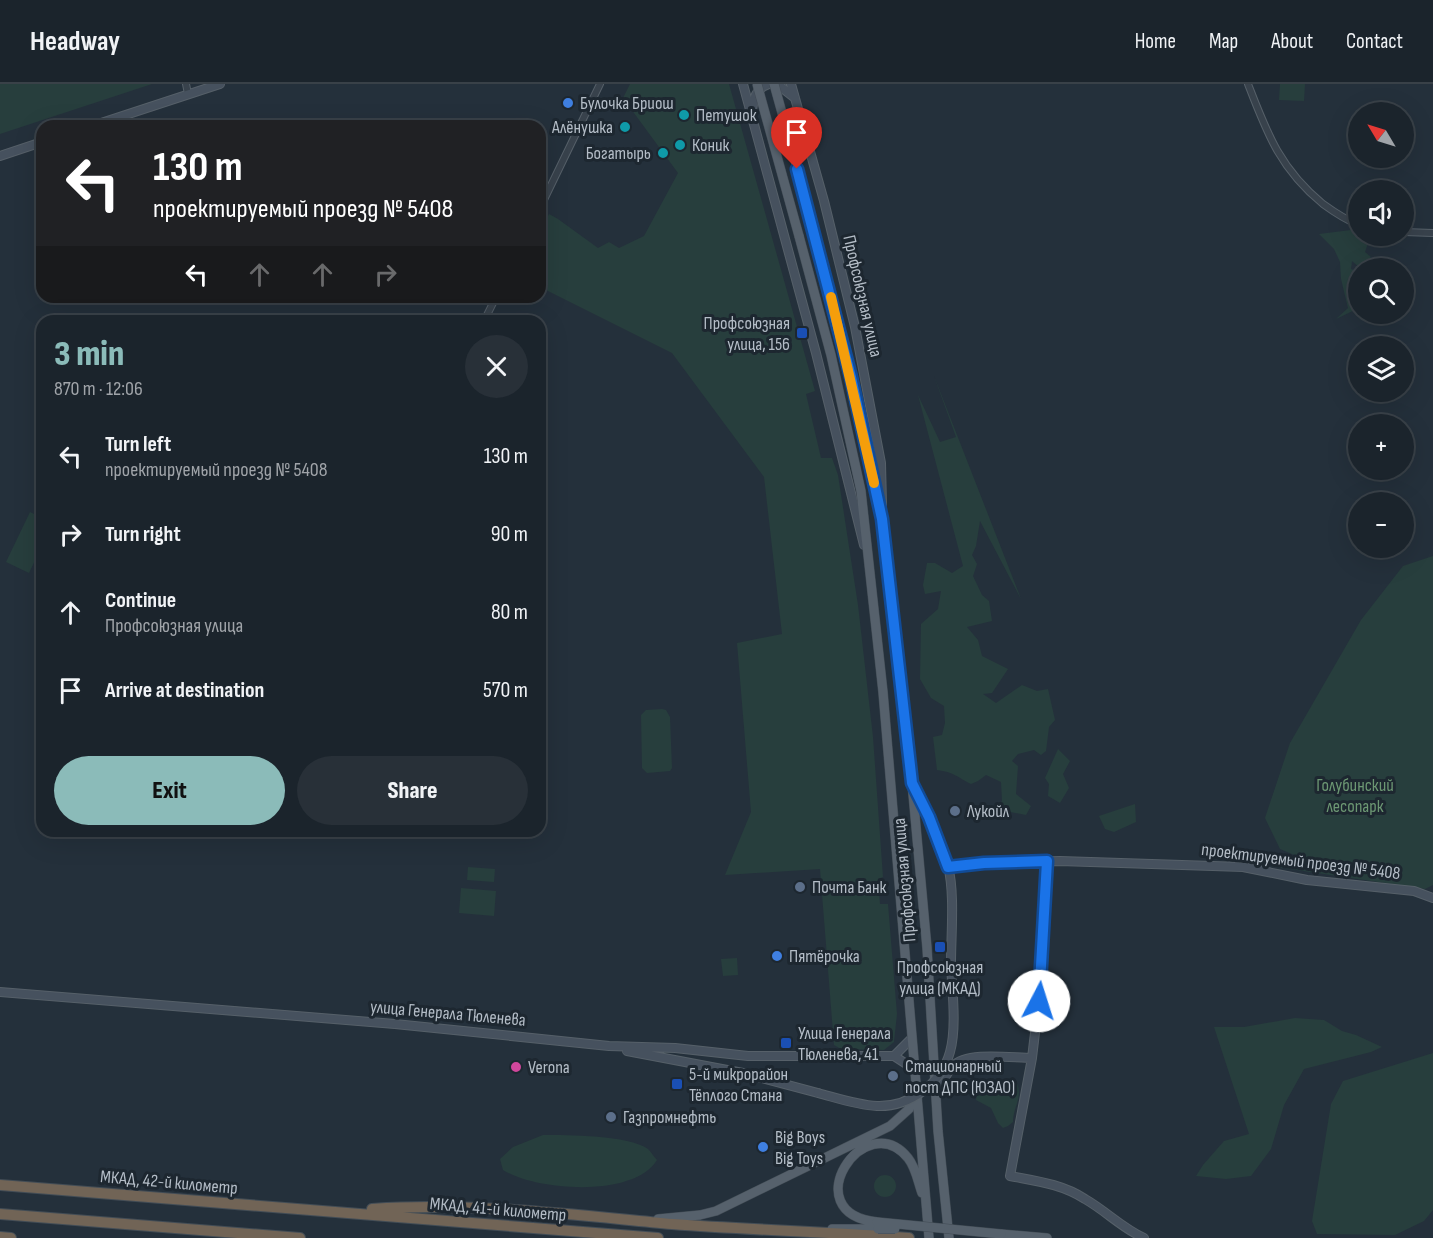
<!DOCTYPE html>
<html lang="en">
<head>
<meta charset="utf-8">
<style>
	body { margin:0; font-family:"Sofia Sans Condensed",sans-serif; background:#283038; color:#f1f3f6; height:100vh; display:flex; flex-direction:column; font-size:22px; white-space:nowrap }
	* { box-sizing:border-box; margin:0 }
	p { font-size:20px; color:#a0a4a9 }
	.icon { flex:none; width:33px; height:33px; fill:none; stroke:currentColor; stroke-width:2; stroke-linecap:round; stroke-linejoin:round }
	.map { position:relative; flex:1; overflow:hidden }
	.drawer { position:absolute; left:36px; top:231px; width:510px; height:522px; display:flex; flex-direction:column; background:#1b242c; border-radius:18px; box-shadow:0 6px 24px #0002,0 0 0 2px #394148 }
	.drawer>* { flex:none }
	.top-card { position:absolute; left:36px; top:36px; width:510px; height:183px; border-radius:18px; box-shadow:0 6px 24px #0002,0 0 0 2px #394148; background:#202124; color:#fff; overflow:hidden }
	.needle { width:39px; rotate:308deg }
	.controls { position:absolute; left:1348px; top:18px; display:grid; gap:12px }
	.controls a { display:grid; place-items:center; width:66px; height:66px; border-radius:50%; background:#1b242c; box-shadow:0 6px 24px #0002,0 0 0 2px #394148; font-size:30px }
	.pin { position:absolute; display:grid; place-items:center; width:51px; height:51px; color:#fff; margin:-62px -26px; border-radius:50% 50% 50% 0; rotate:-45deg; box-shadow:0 0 6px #0007 }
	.pin .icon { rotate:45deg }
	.me { position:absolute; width:66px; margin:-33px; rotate:5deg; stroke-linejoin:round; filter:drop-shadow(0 0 4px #0008) }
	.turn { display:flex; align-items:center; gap:21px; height:126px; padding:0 18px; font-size:27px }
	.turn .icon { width:78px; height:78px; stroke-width:2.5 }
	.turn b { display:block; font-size:42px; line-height:51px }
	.lanes { display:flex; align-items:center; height:57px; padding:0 18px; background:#0003; justify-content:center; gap:30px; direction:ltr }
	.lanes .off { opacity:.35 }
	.round { display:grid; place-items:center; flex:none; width:63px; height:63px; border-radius:32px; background:#283038 }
	.head { display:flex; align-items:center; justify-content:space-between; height:102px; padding:0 18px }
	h1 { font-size:36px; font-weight:800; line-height:45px; color:#8bbbb9 }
	.primary-button { display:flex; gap:12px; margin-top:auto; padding:12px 18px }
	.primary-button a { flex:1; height:69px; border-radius:36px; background:#8bbbb9; color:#111; font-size:24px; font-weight:800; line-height:69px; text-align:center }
	.primary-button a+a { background:#283038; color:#f1f3f6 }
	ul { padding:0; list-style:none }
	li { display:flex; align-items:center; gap:18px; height:78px; padding:0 18px }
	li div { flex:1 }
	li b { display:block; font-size:22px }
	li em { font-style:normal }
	header { display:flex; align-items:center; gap:36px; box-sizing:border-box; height:84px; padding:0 30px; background:#1b242c; border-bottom:2px solid #394148 }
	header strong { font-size:28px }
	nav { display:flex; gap:33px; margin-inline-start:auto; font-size:21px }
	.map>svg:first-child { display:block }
</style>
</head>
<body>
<header>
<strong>Headway</strong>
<nav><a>Home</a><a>Map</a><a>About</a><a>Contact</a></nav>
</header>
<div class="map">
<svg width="1433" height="1154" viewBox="0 0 1433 1154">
	<rect width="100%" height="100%" fill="#24303b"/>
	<path fill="#273e3d" d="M0,0h152l-152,50z
		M630,0h99l86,307 -9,3 15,64h11l6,17 20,130 15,132 10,140 -5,2 2,25h8l9,110 -3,28 -10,8 -43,-1 -7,-4 -14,-176 -95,6 26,-63 -14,-169 45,-9 -18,-157 -92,-124 -132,-66v-54l9,-19 9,5 40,29 11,-6 10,6 25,-12 34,-63 -55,-75z
		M1280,0h25l-1,17 -25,-1z
		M1359,145v7h14l8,4h-12l-4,12 6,5 -11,11 -8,-7 -1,8 8,3v36l-23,11 12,-11 -7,-29 -1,-17 -6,-13 -15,-15z
		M934,292l87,223 -41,-78 -4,25 -4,9 5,9 -4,12 9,19 7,6 3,20 -25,6 11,13 4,16 26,13 -16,24 -9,1 13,9 26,-18 15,6 11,-2 7,31 -6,7 -3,24 -5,4 -7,-5 -16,4 -6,7 6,5 -2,28 15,12 -5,9 -31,-6 7,-8 -1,-19 -15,-7 -8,6 -7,3c-14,-7 -17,-12 -34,-14l-4,-33 9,-2 3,-12 -1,-17 -13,-8 -11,-19 1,-55 17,-15 3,-18 -16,3 -2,-9 4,-22h8l17,10 11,-7 -45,-171 22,47 16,-5z
		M30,428l12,6v28l-13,27 -23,-11z
		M1433,472v329l-8,4 -155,-23 46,-2 -36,-15 -15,-31 25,-75 71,-123 42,-54z
		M662,625l4,1 4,7 2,51 -2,3 -23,2 -5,-5 -1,-53 5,-5z
		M1058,665l12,12 -7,13 6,14 -9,15 -12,-7 1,-12 -4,-6z
		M1135,720l1,18 -22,10 -9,-3 -6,-13z
		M468,783l27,2 -1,13 -27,-2z
		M461,804l35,3 -2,25 -35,-3z
		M737,874l1,17 -15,1 -2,-17z
		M1295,934l29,2 18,11 14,4 26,12 -11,5 -67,17 -20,36 -13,44 -20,27 -25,3 -30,-3 7,-11 21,-24 25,-7 -35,-107h30z
		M1433,969v157l-9,11 -29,14 -78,-1 -5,-13 19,-117 12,-23z
		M1013,997l4,2c6,15 -4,24 -4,39l-5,4 -5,2 -5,-5 -7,-15 -15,-8 1,-6 5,-2c10,8 15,0 19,-10z
		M543,1051c24,0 86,0 105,14 3,3 6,8 9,11 -23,38 -121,31 -154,10l-3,-11 13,-12z
		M874 1102a11 11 0 1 1 22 0a11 11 0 1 1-22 0Z"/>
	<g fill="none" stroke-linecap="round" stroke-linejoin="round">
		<defs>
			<path id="street" d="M186,0l2,10
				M1248,0c19,49 32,85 75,120 11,8 23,16 36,21
				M540,124l60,-124
				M1404,148l29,1
				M484,237l12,-24"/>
			<path id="secondary" d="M743,0l73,269 48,192
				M772,0l9,3 14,11
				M791,0l33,117 31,126 26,136 1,42
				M752,28c1,-13 4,-24 17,-28
				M92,42l128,-42
				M0,72l42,-14
				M913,701c13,26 27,53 35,81 7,27 3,69 3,97
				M1047,778l-6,120 -9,76 -22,118c26,5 52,8 75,23 21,12 37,29 59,39
				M948,783l36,-4 76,-2 183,6 64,13 107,11 19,7
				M0,908l395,32 214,22 66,2 73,8h146l20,13
				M627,967l116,22 75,20
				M894,972l17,-17
				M937,1012c4,-10 8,-22 16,-30 14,-15 59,-8 79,-8"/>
			<path id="primary" d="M815,148l36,145 31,142 30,264 15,165 11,183 11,107
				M799,152l32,119 30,136 22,201 46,546
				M658,1135l42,-4 16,-4 174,-85 19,-17 4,-14
				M877,1138c-84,-9 -12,-117 31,-64 8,10 10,24 14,35
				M832,1145h46
				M1001,1150l46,4"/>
			<path id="highway" d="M0,1101l658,53
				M372,1125c100,-7 201,6 300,15 79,6 158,8 237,14
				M0,1130l300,24
				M0,1153l11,1"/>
		</defs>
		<use href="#street" stroke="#566069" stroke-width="8"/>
		<use href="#secondary" stroke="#566069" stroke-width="10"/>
		<use href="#primary" stroke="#414b54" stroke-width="10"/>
		<use href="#highway" stroke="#434d56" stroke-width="12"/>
		<use href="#street" stroke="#38424c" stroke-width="6"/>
		<use href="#secondary" stroke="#46515e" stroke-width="8"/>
		<use href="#primary" stroke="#56616c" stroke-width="9"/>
		<use href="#highway" stroke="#716456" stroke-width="10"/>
		<defs>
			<path id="secondary-bridge" d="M818,1009c19,5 39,12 59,13 33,1 64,-22 73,-54 7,-25 2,-63 1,-89"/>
			<path id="primary-bridge" d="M757,0l42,152
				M774,0l41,148
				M877,1138l124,12
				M878,1145h17"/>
		</defs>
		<use href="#secondary-bridge" stroke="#566069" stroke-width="10" stroke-linecap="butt"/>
		<use href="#primary-bridge" stroke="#414b54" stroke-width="10" stroke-linecap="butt"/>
		<use href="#secondary-bridge" stroke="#46515e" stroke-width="8"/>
		<use href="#primary-bridge" stroke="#56616c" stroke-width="9"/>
	</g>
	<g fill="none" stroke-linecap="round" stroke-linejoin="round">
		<defs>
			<path id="route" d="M797,85l54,208 31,142 30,264 17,34 19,50 36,-4 63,-2 -8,140"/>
		</defs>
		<use href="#route" stroke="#114b97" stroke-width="15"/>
		<use href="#route" stroke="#1a73e8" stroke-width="10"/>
		<path stroke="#f59e0b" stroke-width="10" d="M831,213l43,186"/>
	</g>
	<g fill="#3f7fe0" stroke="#1d2730" stroke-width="2">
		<circle cx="568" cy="19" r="6"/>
		<circle cx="777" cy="872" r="6"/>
		<circle cx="763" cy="1063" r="6"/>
	</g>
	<g fill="#0f9aa8" stroke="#1d2730" stroke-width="2">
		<circle cx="684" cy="31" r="6"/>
		<circle cx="625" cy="43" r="6"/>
		<circle cx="680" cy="61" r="6"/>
		<circle cx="663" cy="69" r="6"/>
	</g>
	<g fill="#1a4fb4" stroke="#1d2730" stroke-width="2">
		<rect x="796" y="243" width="12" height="12" rx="3"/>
		<rect x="934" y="857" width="12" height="12" rx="3"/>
		<rect x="780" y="953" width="12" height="12" rx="3"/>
		<rect x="671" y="994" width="12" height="12" rx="3"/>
	</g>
	<g fill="#5c6f8a" stroke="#1d2730" stroke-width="2">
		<circle cx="955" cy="727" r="6"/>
		<circle cx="800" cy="803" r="6"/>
		<circle cx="893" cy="992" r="6"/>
		<circle cx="611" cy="1033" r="6"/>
	</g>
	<circle fill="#d1479c" stroke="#1d2730" stroke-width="2" cx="516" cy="983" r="6"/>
	<g text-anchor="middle" stroke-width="6" stroke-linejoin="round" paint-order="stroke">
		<g font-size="18" fill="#b4bdc7" stroke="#1d2730" text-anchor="start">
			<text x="580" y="25">Булочка Бриош</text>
			<text x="696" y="37">Петушок</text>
			<text x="613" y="49" text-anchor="end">Алёнушка</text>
			<text x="692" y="67">Коник</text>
			<text x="651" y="75" text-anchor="end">Богатырь</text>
			<text x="790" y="245" text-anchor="end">Профсоюзная<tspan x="790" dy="21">улица, 156</tspan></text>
			<text x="967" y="733">Лукойл</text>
			<text x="812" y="809">Почта Банк</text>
			<text x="789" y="878">Пятёрочка</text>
			<text x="940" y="889" text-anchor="middle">Профсоюзная<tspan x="940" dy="21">улица (МКАД)</tspan></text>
			<text x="798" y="955">Улица Генерала<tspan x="798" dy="21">Тюленева, 41</tspan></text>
			<text x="905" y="988">Стационарный<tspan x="905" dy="21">пост ДПС (ЮЗАО)</tspan></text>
			<text x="528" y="989">Verona</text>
			<text x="689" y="996">5-й микрорайон<tspan x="689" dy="21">Тёплого Стана</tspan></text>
			<text x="623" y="1039">Газпромнефть</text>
			<text x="775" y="1059">Big Boys<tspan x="775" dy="21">Big Toys</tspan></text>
		</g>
		<g font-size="18" fill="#b4bdc7" stroke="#1d2730">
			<text transform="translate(863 212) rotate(77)" y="6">Профсоюзная улица</text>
			<text transform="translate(1301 777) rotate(7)" y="6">проектируемый проезд № 5408</text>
			<text transform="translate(904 796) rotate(-95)" y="6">Профсоюзная улица</text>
			<text transform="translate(448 929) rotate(5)" y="6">улица Генерала Тюленева</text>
			<text transform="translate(169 1098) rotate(5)" y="6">МКАД, 42-й километр</text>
			<text transform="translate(498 1125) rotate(5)" y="6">МКАД, 41-й километр</text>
		</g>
		<g font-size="18" fill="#6c9773" stroke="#1d2730">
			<text x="1355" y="707">Голубинский<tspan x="1355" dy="21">лесопарк</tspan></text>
		</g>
	</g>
</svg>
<div class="controls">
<a><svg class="needle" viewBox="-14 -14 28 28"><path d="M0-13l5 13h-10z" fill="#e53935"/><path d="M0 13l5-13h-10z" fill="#a0a4a9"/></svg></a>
<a><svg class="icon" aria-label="sound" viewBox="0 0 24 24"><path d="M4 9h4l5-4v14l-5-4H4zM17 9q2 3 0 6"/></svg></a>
<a><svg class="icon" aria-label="search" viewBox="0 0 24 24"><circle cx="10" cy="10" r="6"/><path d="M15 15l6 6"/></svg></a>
<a><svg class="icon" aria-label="layers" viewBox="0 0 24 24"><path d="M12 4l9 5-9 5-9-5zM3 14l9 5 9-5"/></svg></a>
<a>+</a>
<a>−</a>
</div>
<div class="pin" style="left:797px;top:85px;background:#d93025"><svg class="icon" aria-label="arrive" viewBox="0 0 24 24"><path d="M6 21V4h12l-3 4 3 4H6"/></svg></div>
<svg class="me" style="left:1039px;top:917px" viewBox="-20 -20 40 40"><circle r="19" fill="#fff"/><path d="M0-13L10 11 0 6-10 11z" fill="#1a73e8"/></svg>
<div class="top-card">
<div class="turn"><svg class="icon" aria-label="left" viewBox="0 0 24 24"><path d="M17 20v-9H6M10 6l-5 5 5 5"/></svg><div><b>130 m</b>проектируемый проезд № 5408</div></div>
<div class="lanes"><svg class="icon" aria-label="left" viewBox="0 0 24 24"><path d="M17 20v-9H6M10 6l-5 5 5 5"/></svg><svg class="icon off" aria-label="ahead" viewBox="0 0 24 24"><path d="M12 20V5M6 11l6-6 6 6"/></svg><svg class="icon off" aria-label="ahead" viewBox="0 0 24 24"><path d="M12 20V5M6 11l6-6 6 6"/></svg><svg class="icon off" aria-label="right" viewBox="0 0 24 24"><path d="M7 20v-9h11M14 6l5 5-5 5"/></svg></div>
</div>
<section class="drawer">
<div class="head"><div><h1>3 min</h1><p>870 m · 12:06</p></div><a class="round"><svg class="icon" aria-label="close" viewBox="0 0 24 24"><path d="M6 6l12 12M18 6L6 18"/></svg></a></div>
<ul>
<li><svg class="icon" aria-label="left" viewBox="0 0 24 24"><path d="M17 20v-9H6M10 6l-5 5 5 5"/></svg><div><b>Turn left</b><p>проектируемый проезд № 5408</p></div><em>130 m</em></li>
<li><svg class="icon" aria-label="right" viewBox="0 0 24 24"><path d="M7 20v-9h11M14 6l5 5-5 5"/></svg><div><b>Turn right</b></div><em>90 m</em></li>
<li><svg class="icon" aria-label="ahead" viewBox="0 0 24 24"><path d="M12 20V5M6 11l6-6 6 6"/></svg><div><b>Continue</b><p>Профсоюзная улица</p></div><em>80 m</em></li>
<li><svg class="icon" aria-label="arrive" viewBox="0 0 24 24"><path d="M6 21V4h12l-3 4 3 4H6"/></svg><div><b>Arrive at destination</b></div><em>570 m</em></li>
</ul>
<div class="primary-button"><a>Exit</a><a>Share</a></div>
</section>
</div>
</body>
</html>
